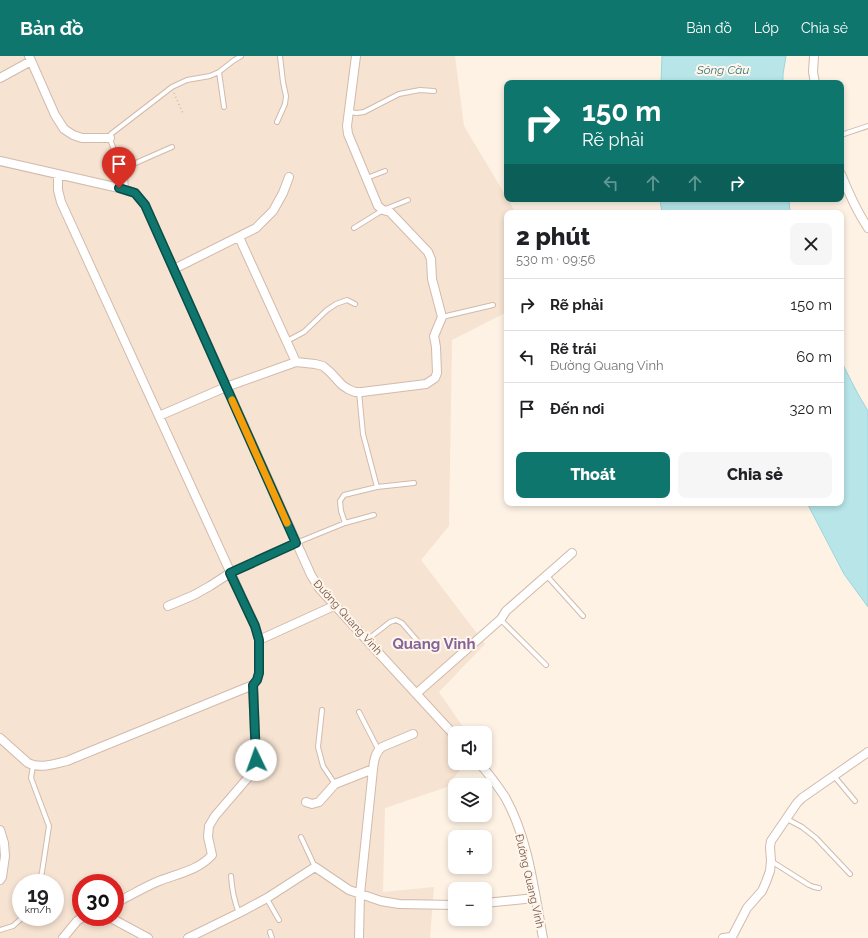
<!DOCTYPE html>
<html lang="vi">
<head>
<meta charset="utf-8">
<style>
	body { margin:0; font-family:Raleway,sans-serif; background:#f6f6f6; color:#202124; height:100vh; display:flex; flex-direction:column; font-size:15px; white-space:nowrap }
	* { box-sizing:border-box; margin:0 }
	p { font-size:13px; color:#757577 }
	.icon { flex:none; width:22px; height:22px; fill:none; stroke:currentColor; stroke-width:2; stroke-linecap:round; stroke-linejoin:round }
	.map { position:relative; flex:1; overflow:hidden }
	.details { position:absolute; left:504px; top:154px; width:340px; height:296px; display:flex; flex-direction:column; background:#fff; border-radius:8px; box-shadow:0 2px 6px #0003 }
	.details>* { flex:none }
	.guide { position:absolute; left:504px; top:24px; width:340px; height:122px; border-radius:8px; box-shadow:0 2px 6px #0003; background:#0f766e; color:#fff; overflow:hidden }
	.controls { position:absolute; left:448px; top:670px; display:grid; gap:8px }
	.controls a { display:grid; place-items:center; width:44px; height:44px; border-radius:8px; background:#fff; box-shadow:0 2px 6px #0003; font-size:20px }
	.speed { position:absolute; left:12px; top:818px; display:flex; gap:8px; font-size:20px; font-weight:700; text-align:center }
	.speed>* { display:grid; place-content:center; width:52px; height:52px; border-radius:50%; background:#fff; box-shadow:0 2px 6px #0003; line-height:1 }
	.speed small { font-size:10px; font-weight:400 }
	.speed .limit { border:6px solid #d22; background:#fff; color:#111 }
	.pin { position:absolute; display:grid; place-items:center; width:34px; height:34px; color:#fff; margin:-41px -17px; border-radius:50% 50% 50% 0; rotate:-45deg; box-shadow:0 0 4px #0007 }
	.pin .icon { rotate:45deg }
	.me { position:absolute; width:44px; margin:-22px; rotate:357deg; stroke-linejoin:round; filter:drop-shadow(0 0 3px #0008) }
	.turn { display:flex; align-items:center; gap:14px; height:84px; padding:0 12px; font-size:18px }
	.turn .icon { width:52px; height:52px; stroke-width:2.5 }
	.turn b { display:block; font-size:28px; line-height:34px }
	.lanes { display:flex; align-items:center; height:38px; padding:0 12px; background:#0003; justify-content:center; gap:20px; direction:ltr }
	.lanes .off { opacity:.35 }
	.round { display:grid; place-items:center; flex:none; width:42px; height:42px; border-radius:8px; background:#f6f6f6 }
	.head { display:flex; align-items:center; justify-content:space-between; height:68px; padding:0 12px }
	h1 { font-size:24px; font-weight:800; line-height:30px }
	.primary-button { display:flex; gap:8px; margin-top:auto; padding:8px 12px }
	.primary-button a { flex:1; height:46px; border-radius:8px; background:#0f766e; color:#fff; font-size:16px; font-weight:800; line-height:46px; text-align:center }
	.primary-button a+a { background:#f6f6f6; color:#202124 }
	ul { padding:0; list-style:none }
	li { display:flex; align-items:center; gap:12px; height:52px; padding:0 12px; border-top:1px solid #e0e0e0 }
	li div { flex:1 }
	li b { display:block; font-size:15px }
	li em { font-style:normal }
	header { display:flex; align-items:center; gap:24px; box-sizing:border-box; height:56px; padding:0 20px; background:#0f766e; color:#fff }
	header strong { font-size:19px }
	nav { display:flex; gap:22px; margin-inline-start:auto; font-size:14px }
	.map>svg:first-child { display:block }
</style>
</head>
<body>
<header>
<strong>Bản đồ</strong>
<nav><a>Bản đồ</a><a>Lớp</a><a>Chia sẻ</a></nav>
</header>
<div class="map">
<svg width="868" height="882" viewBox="0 0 868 882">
	<rect width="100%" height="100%" fill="#fdf2e4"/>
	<path fill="#f6e3d2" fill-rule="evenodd" d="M0,0h455l9,70 52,87h-9v99l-55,28 -3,186 -28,34 64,84 -46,48 28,41h-12v30h10l-18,24 -62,21 -2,84 51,-5 -4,51h-430zM21,827h34v34h-34zM81,827h34v34h-34z"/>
	<path fill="#b7e5e8" stroke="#9cd5db" d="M662,0h124l-3,18v9h-122z
		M660,143h129l1,14h-128z
		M841,305l17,33 10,17v196l-24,-33 -37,-71h34z"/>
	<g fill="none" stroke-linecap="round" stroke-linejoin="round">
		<defs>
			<path id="lane" d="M219,16l5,35
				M349,56l8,1 7,-1 35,-18 21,-4 14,1
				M277,66l8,-18 1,-8 -3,-14 -3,-26
				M841,79l27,-9
				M122,113l50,-22
				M367,122l18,-7
				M126,134l-1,-13 -14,-35 -1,-4 1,-4 61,-47 15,-7 23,-4 9,-4 14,-11 8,-5
				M354,172l29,-18 25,-10
				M442,261l51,-12
				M287,285l17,-9 23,-22 9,-6 11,-4 8,4
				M359,336l4,42 14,53
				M345,467l-4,-12 -1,-10 4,-6 33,-8 37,-4
				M296,487l49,-20 29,-8
				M547,520l36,40
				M501,564l45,45
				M367,584l23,-18 6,-2 6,3 19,22
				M322,654l-4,37 5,19 12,18
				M359,656l19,37
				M33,710l-2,12 18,48 -7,46 -3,11
				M834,720l21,25
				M787,763l15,8 14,11 34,36
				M301,781l14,30
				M771,805l38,24 5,2 5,1
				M231,820c1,14 3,25 8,37
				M267,843l12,21
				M0,874l13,-4 10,-9
				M270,876l2,6"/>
			<path id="street" d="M29,0l26,59 9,14 9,6 9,3h28
				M814,0l-1,16 2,11
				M0,22l31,-17
				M0,105l119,27 16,5 10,12 166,370 8,13 136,148
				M841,118c8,20 15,36 27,54
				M239,181l57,125
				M174,213l82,-41 17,-17 10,-18 6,-16
				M159,360l67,-29 70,-25 19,2 8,2 7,6 12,13 6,4 7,3h7l64,-8 9,-6 2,-5 -1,-26 -2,-11 8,-19 -10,-38 -1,-20 -3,-7 -38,-40 -7,-2 -5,-4 -30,-72 -1,-8 9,-70
				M168,550l26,-11 16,-9 20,-13 66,-30
				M259,584l77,-35
				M417,637l84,-74 5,-8 66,-58
				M0,682l28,25c12,6 26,1 39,-2l186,-76 4,-5 2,-7v-33l-4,-14 -194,-424 -3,-12v-16
				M479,707c10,11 18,22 26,34 24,43 29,94 38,141
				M306,746l6,2 7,-2 16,-18 38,-15c1,-8 2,-17 9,-22l31,-13
				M0,774l4,13 1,13 -3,21 -2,3
				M115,847c15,-7 29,-16 44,-22 18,-7 40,-11 53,-26l-4,-18 1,-11 6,-10 37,-43 4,-13 -3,-75
				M485,847l50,-5
				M109,861l39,21
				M63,882l14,-17 6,-4
				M188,882l51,-25 28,-15 48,-31 34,23 32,11 18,3 56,1
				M359,882l1,-44 13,-125
				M723,882l8,-1 2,-2 14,-27 15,-17 4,-9 4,-11 1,-10 -1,-14 1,-6 26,-38 5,-5 66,-46"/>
		</defs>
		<use href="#lane" stroke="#d2baac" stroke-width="6"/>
		<use href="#street" stroke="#d2baac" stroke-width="10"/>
		<path stroke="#dab09c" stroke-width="1.5" stroke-dasharray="1 3" stroke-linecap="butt" d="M174,37l9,21"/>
		<use href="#lane" stroke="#fff" stroke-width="4"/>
		<use href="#street" stroke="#fff" stroke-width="8"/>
	</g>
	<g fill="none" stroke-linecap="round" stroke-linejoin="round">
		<defs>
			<path id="route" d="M119,132l16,5 10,12 151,338 -66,30 25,53 4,14v33l-2,7 -4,5 3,75"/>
		</defs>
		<use href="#route" stroke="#0a4d48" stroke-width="10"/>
		<use href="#route" stroke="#0f766e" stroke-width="7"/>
		<path stroke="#f59e0b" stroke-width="7" d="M232,344l55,123"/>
	</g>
	<g text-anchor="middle" stroke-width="4" stroke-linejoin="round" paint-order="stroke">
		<g font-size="11" fill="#775548" stroke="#fff6eb">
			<text transform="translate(348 561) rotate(48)" y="4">Đường Quang Vinh</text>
			<text transform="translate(530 825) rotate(77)" y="4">Đường Quang Vinh</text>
		</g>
		<g font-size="12" font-style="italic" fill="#3a777e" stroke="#fff6eb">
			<text x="723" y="18">Sông Cầu</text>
		</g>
		<g font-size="15" font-weight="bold" fill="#84639b" stroke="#fff6eb">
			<text x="434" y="593">Quang Vinh</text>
		</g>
	</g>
</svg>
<div class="controls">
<a><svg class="icon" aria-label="sound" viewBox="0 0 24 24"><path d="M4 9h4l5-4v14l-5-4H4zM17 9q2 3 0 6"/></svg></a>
<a><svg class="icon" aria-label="layers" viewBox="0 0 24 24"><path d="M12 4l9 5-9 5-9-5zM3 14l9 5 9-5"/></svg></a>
<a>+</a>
<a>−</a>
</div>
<div class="speed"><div>19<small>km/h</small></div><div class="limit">30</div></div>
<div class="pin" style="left:119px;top:132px;background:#d93025"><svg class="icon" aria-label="arrive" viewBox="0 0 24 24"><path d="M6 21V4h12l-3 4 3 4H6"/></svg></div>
<svg class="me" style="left:256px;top:704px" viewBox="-20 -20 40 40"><circle r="19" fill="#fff"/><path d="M0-13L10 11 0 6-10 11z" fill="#0f766e"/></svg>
<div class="guide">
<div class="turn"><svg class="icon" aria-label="right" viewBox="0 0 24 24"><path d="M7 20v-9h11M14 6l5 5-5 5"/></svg><div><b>150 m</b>Rẽ phải</div></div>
<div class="lanes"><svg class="icon off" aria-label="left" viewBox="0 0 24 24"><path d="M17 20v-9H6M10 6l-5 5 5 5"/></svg><svg class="icon off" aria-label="ahead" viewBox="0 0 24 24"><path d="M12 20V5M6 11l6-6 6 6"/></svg><svg class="icon off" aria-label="ahead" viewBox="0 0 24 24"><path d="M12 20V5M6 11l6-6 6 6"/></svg><svg class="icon" aria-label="right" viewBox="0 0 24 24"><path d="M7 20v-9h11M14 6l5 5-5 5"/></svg></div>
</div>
<section class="details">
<div class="head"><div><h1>2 phút</h1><p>530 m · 09:56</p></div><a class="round"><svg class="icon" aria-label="close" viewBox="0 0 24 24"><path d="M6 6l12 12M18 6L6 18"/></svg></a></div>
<ul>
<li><svg class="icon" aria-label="right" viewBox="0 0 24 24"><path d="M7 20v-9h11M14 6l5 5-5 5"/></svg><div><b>Rẽ phải</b></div><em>150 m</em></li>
<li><svg class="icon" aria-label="left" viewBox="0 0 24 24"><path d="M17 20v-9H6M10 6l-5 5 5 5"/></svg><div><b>Rẽ trái</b><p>Đường Quang Vinh</p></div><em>60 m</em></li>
<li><svg class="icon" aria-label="arrive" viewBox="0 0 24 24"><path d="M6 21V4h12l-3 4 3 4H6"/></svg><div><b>Đến nơi</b></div><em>320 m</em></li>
</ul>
<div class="primary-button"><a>Thoát</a><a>Chia sẻ</a></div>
</section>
</div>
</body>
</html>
